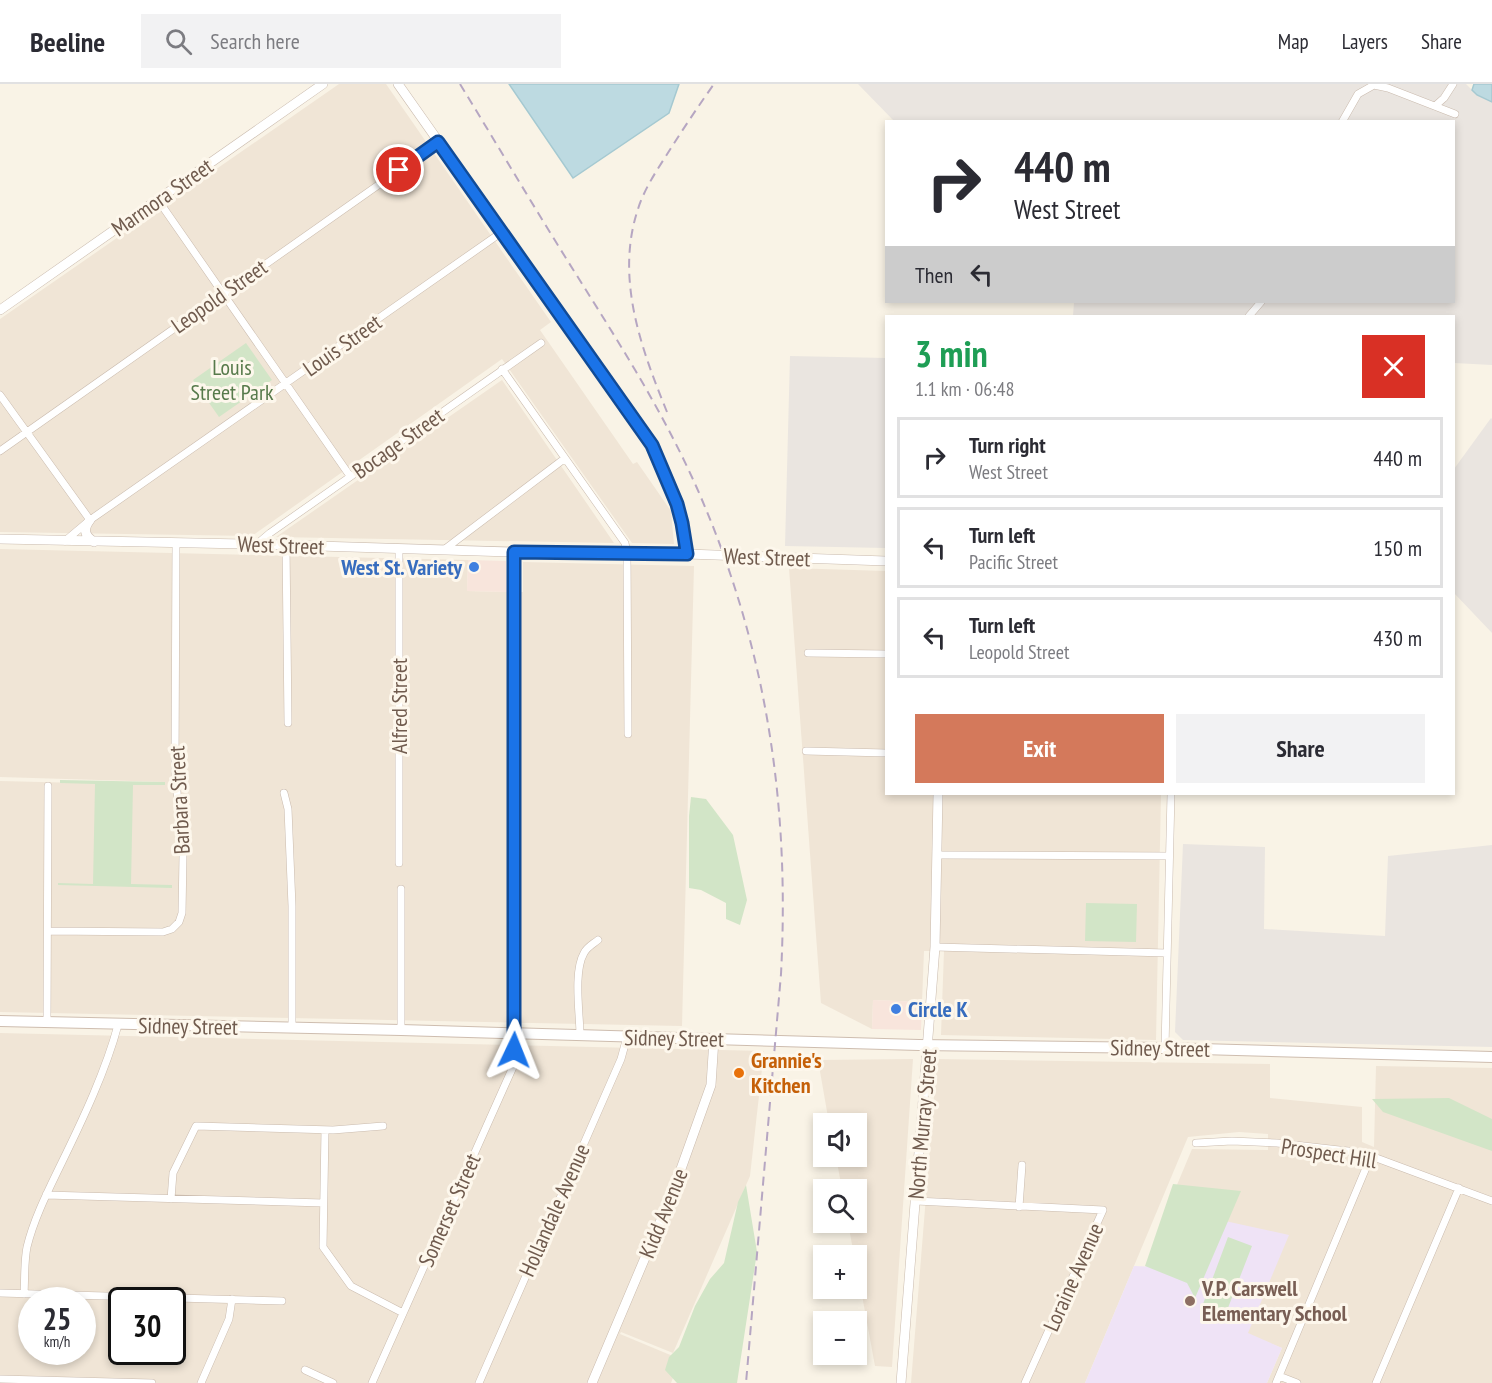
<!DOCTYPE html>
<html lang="en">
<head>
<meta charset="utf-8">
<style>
	body { margin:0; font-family:"PT Sans Narrow",sans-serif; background:#f2f2f3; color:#2b2b33; height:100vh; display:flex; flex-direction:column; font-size:22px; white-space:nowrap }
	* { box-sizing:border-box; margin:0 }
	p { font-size:20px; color:#7c7c81 }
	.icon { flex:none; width:33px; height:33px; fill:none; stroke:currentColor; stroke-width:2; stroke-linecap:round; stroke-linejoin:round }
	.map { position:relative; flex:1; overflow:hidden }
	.details { position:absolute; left:885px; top:231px; width:570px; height:480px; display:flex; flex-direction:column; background:#fff; border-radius:0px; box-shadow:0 3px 9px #0003 }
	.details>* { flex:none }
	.banner { position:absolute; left:885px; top:36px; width:570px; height:183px; border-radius:0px; box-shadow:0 3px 9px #0003; background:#fff; color:#2b2b33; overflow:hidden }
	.controls { position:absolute; left:813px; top:1029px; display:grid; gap:12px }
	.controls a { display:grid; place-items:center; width:54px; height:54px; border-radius:0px; background:#fff; box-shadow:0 3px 9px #0003; font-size:30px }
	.speed { position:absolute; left:18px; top:1203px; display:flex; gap:12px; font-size:30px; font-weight:700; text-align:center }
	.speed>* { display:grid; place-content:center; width:78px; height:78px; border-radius:50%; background:#fff; box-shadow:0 3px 9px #0003; line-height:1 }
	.speed small { font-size:15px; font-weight:400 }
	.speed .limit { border:3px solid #111; border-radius:9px; background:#fff; color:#111 }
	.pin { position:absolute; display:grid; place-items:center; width:51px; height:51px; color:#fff; margin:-26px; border:3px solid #fff; border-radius:50%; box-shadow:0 2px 6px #0007 }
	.me { position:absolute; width:66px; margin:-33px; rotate:2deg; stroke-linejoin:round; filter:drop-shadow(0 0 4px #0008) }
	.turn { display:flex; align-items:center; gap:21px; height:126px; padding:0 30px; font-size:27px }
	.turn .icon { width:78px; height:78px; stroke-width:2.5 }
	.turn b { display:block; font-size:42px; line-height:51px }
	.then { display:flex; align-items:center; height:57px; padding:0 30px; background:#0003; gap:12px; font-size:22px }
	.round { display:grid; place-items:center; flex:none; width:63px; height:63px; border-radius:0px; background:#f2f2f3 }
	.head { display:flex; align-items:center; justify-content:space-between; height:102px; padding:0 30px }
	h1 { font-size:36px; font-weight:700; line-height:45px; color:#1e9e55 }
	.primary-button { display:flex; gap:12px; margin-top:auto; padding:12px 30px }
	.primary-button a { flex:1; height:69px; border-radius:0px; background:#d4795b; color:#fff; font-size:24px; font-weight:700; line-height:69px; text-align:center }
	.primary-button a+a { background:#f2f2f3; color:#2b2b33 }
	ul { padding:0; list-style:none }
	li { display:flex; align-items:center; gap:18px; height:81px; margin:0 12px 9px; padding:0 18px; border:3px solid #e1e1e2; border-radius:0px }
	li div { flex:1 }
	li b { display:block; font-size:22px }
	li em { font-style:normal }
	header { display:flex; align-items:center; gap:36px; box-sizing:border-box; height:84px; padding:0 30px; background:#fff; border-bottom:2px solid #e1e1e2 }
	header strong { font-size:28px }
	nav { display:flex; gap:33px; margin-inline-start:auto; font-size:21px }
	.search { width:420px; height:54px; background:#f2f2f3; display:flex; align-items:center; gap:15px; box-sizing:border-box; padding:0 21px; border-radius:0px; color:#7c7c81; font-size:22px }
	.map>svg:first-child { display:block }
</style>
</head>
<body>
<header>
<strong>Beeline</strong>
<div class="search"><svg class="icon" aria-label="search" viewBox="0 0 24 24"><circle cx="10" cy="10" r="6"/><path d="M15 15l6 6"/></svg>Search here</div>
<nav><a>Map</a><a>Layers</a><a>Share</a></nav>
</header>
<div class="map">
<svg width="1492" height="1299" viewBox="0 0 1492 1299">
	<rect width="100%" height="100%" fill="#f9f3e6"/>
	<path fill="#f0e5d6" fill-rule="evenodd" d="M339,0h47l165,238 -11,8 93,134 4,-2 34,49 3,33 -42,-1 -130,-184 -250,177 -252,-4v-213z
		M502,296l112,163 -338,-6z
		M0,465l468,11 -1,31 40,1h16v-30l171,4 -12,460 -682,-14v-231l164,4 1,-3 -165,-5z
		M789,484l97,3v223h275l-5,246 -215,-5 3,-84h-20l-2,51 -49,-2 -1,29 -51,-26z
		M0,949l764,18 -14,125 -77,177 -52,-21 -1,2 60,25 -9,24h-671zM32,1216h50v52h-50zM122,1216h50v52h-50z
		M913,975l-21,308 -17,-1 -18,-98 -1,-12 -2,-1 -6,-32 8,-1v-32l-14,-1 -6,-32 20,-1v-32l-27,-1 -11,-63z
		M937,975l333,5v34l92,9v35l12,5 2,-81 116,2v315h-225l15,-35 -35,-14 -22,-113 -51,-29 18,-43 76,1v-16l-29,-2 -51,5 -103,246h-174z"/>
	<path fill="#f8e5dc" d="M468,476l38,1 1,31 -40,-1z
		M873,916l49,2 -1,28 -49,-1z"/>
	<path fill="#eae5e0" d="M858,0h608l11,11 15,7v263l-38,-2v-47h-381l1,-14h380v-180l-560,-1z
		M790,272l96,2v190l-101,-2z
		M1491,334l1,1v214l-38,-40v-124z
		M1183,760l82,3 -1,82 121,7 3,-80 104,-11v202l-309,-7 -8,-8z"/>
	<path fill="#efe3f6" d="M1225,1137l64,14 -41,98 34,15 -15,35h-182l49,-117 72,3z"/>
	<path fill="#d2e5c7" d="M246,259l26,37 -53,37 -26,-37z
		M60,696l105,2v3h-32l-2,99 41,1v3l-114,-3v-2l35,1 2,-100 -35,-1z
		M691,713l15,2 27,36 14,65 -7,25 -14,-6v-16l-25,-13 -12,-2v-72z
		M1086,819l51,1 -1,38 -51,-1z
		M1449,1014l43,21v32l-109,-39 -11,-13z
		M1173,1100l68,7 -46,107 -8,-15 -42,-17z
		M746,1101l11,67 -20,131h-60l-12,-13 4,-13 10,-10 16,-41 15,-27 14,-16 14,-61z
		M1228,1153l24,9 -26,67 -23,-9z"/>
	<path fill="#bddae1" stroke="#a5c9d1" stroke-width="1.5" d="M509,0h170l-10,29 -96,65z
		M1474,0h18v18l-15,-7 -5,-5z"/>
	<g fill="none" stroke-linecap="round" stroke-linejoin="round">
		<defs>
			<path id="minor" d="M1435,22l9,-8 9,-14
				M1342,38l16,-28 16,-9 14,3 67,26
				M158,116l192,276
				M1249,232l12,-14
				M502,285l123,174 2,10 1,181
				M0,311l90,125
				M0,367l438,-308
				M65,457l25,-21 412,-288
				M257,460l13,-11 271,-190
				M286,461l2,178
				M399,465v314
				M445,465l119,-90
				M808,569l78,1
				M806,667l80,2
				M284,709l4,16 4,97v122
				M938,771l231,1
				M48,847l115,1 9,-3 7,-7 3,-9 1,-57 -8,-86 1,-227
				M935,863l232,6
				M47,939l1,-237
				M401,946v-141
				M580,952c0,-22 -7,-64 4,-83 3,-6 9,-9 14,-13
				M1165,964l6,-254
				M325,1046l-2,117 28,39 52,27
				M1196,1059l36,-2 45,2 71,8 23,5 121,45
				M46,1111l277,8
				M171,1115l2,-26 23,-47 137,4 50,-4
				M916,1117l187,9 -78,173
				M1019,1123l3,-42
				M0,1209l282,8
				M24,1210c1,-16 0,-32 3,-47 7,-29 22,-58 35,-85 21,-43 44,-92 56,-137
				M305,1286l28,13
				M1279,1292l18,7
				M0,1295l152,4
				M201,1299l28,-64 3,-20
				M372,1299l141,-316 2,-33 -1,-482
				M479,1299l142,-324 6,-22
				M1276,1299l95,-227
				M1376,1299l83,-195"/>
			<path id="tertiary" d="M398,0l254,361c17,36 29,70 35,109
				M0,226l323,-226
				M90,436c-7,9 -6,15 4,22
				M0,455l286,6 228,7 173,2 199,7
				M592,1299l80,-189 39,-109 3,-46
				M901,1299l34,-436 3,-153"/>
			<path id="secondary" d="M0,937l401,9 518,15 246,3 327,9"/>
		</defs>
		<use href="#minor" stroke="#cabbae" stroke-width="8"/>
		<use href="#tertiary" stroke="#cabbae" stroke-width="10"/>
		<use href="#secondary" stroke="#cebdaf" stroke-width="12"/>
		<use href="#minor" stroke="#fff" stroke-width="7"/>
		<use href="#tertiary" stroke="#fff" stroke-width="9"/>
		<use href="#secondary" stroke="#fff" stroke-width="10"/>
		<path stroke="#b6a6c2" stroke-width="2" stroke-dasharray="9 6" stroke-linecap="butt" d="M460,0c38,62 75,125 114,187 44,70 88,139 122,215 70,158 94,316 85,488l-35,409
			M667,328c-26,-64 -52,-134 -29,-203 6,-19 17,-36 28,-53 15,-24 31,-48 48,-72"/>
	</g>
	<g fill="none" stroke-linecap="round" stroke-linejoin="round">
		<defs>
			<path id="route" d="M399,86l39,-28 214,303 25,59 5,19 5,31 -173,-2v498"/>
		</defs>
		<use href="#route" stroke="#114b97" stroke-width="15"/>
		<use href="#route" stroke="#1a73e8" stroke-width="10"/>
	</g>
	<g fill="#3f7fe0" stroke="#fdf7ec" stroke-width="2">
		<circle cx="474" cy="483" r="6"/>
		<circle cx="896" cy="925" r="6"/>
	</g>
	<circle fill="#e8710a" stroke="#fdf7ec" stroke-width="2" cx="739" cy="989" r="6"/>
	<circle fill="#8d6e63" stroke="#fdf7ec" stroke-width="2" cx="1190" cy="1217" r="6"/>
	<g text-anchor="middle" stroke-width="6" stroke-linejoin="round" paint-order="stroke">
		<g font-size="22" fill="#705b4e" stroke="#fdf7ec">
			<text transform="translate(162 113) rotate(-35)" y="8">Marmora Street</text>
			<text transform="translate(219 212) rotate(-35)" y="8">Leopold Street</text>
			<text transform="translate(342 261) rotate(-35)" y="8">Louis Street</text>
			<text transform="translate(398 359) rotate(-35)" y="8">Bocage Street</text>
			<text transform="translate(281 461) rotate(2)" y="8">West Street</text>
			<text transform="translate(767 473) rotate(2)" y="8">West Street</text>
			<text transform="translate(399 622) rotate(-90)" y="8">Alfred Street</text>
			<text transform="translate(179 716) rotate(-93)" y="8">Barbara Street</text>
			<text transform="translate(188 942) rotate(1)" y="8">Sidney Street</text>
			<text transform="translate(674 954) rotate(1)" y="8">Sidney Street</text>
			<text transform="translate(1160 964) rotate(1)" y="8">Sidney Street</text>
			<text transform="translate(922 1040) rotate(-85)" y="8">North Murray Street</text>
			<text transform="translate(1329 1069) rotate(9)" y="8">Prospect Hill</text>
			<text transform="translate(449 1126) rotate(-66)" y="8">Somerset Street</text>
			<text transform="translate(554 1126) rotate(-66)" y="8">Hollandale Avenue</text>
			<text transform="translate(663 1129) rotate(-68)" y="8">Kidd Avenue</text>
			<text transform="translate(1073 1193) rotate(-66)" y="8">Loraine Avenue</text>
		</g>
		<g font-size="22" fill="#577a4b" stroke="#fdf7ec">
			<text x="232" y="291">Louis<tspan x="232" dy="25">Street Park</tspan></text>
		</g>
		<g font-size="22" font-weight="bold" fill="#366cbe" stroke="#fdf7ec" text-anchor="end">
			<text x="462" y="491">West St. Variety</text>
			<text x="908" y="933" text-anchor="start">Circle K</text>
		</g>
		<g font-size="22" font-weight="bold" fill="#c56008" stroke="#fdf7ec" text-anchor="start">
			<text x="751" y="984">Grannie's<tspan x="751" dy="25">Kitchen</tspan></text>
		</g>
		<g font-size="22" font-weight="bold" fill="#785e54" stroke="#fdf7ec" text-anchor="start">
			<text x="1202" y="1212">V.P. Carswell<tspan x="1202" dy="25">Elementary School</tspan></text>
		</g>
	</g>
</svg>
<div class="controls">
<a><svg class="icon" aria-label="sound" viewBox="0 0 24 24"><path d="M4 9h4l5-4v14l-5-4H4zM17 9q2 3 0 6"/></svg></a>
<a><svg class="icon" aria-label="search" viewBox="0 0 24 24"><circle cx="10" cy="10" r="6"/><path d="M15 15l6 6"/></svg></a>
<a>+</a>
<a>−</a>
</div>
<div class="speed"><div>25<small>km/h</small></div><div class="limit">30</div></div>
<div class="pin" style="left:399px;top:86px;background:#d93025"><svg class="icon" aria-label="arrive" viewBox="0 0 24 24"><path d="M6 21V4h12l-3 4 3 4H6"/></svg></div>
<svg class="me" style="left:514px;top:966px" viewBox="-20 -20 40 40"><path d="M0-17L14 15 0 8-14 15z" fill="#1a73e8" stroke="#fff" stroke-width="4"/></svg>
<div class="banner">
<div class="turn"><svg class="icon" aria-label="right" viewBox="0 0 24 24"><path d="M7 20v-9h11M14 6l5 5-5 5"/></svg><div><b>440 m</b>West Street</div></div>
<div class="then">Then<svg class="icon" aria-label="left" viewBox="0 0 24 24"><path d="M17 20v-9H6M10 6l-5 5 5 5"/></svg></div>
</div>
<section class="details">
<div class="head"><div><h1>3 min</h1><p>1.1 km · 06:48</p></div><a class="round" style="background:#d93025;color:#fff"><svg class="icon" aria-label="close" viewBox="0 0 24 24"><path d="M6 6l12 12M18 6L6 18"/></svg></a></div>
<ul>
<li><svg class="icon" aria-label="right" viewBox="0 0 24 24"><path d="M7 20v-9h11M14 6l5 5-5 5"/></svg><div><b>Turn right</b><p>West Street</p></div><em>440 m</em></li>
<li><svg class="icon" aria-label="left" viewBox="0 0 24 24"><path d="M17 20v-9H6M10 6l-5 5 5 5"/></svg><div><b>Turn left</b><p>Pacific Street</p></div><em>150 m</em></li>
<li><svg class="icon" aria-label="left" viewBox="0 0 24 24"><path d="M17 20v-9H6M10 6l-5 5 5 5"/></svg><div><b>Turn left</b><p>Leopold Street</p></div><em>430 m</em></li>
</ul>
<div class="primary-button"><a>Exit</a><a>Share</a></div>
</section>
</div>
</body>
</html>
